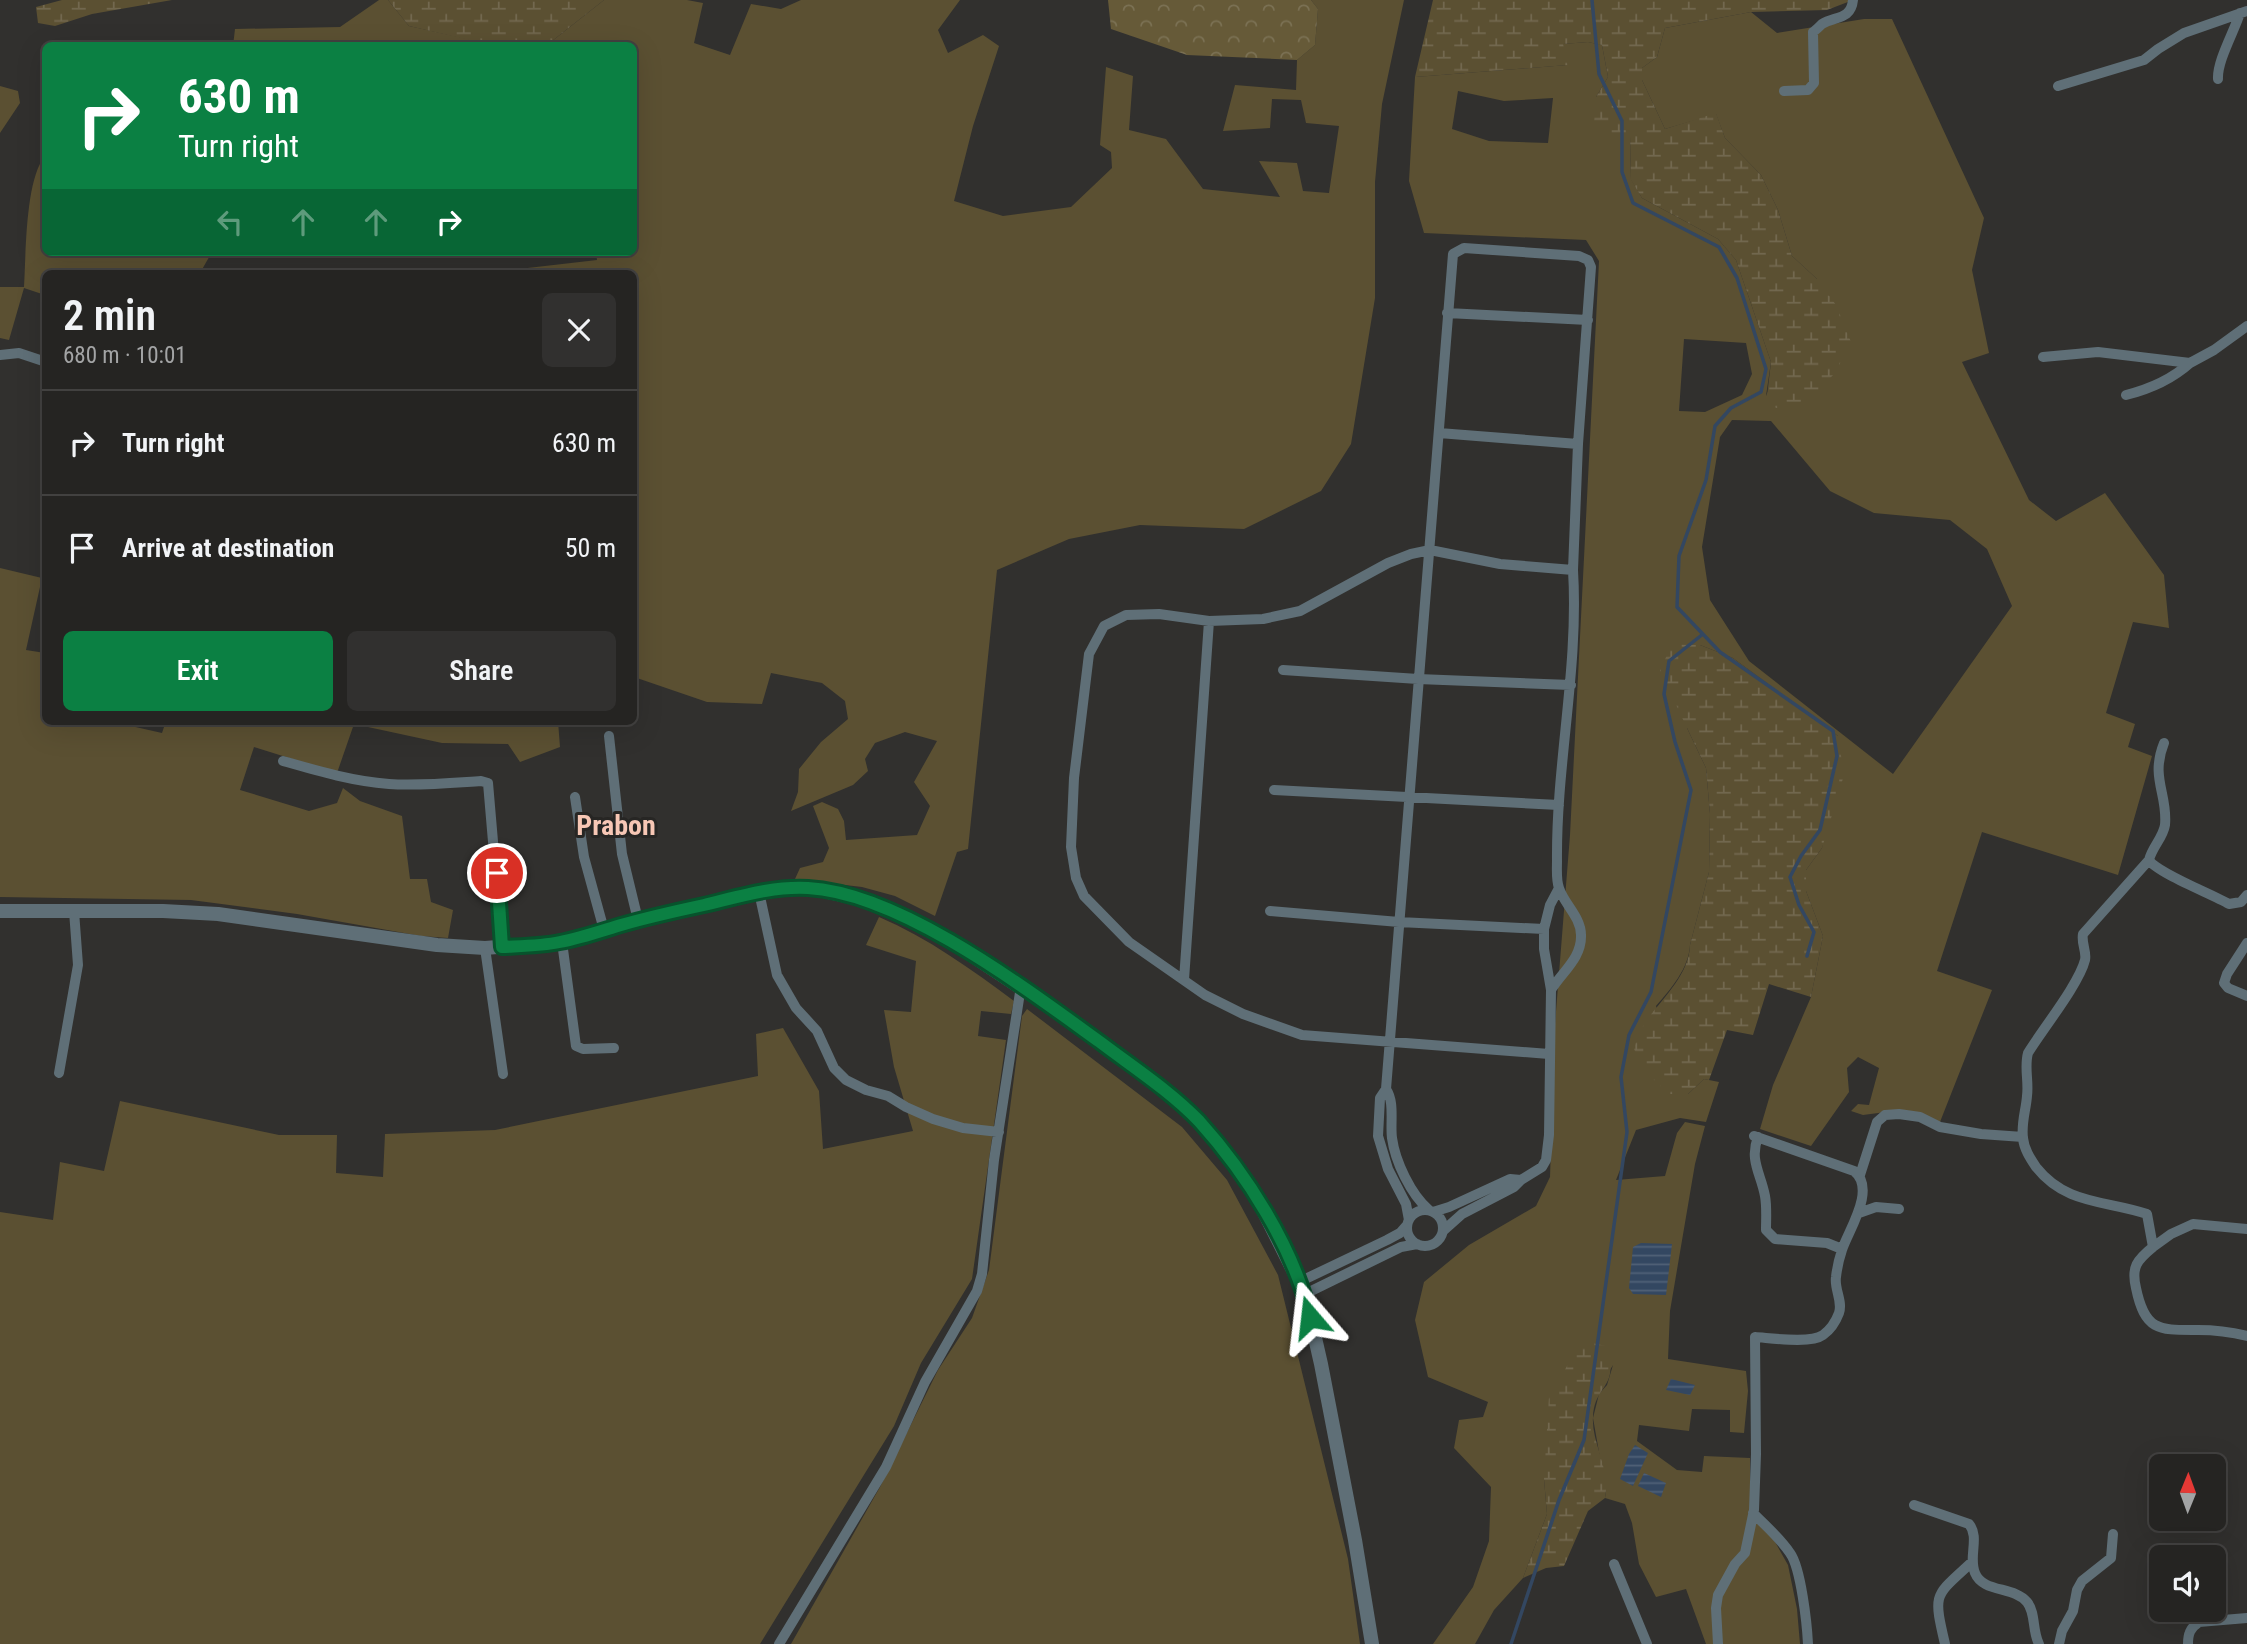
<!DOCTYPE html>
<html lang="en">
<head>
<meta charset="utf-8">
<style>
	body { margin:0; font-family:"Roboto Condensed",sans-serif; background:#31302f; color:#f1f3f6; height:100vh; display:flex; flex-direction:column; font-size:26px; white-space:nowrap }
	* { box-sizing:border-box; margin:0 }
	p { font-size:23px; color:#a3a4a5 }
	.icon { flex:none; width:38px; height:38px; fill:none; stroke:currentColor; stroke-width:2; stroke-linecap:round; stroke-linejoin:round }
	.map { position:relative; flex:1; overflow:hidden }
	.sheet { position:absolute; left:42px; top:270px; width:595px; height:455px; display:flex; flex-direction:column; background:#252422; border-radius:10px; box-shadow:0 7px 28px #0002,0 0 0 2px #424140 }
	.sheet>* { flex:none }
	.top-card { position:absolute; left:42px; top:42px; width:595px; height:214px; border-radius:10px; box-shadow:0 7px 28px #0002,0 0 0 2px #424140; background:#0b8043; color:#fff; overflow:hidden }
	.needle { width:46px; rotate:1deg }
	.tools { position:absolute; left:2149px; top:1454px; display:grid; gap:14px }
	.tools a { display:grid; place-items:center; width:77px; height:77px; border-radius:10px; background:#252422; box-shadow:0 7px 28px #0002,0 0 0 2px #424140; font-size:35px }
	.pin { position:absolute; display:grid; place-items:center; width:60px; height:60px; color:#fff; margin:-30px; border:4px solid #fff; border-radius:50%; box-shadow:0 2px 7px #0007 }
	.me { position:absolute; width:77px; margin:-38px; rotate:343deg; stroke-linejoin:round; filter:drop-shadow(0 0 5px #0008) }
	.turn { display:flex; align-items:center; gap:24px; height:147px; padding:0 21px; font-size:32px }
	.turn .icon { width:91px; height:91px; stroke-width:2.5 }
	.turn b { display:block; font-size:49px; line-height:60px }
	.lanes { display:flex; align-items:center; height:66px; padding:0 21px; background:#0003; justify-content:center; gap:35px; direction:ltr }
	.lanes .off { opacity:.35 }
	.round { display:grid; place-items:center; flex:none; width:74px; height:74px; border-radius:10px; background:#31302f }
	.summary { display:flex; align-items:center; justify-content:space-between; height:119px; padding:0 21px }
	h1 { font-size:42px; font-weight:600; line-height:52px }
	.cta { display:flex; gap:14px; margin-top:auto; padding:14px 21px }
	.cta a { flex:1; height:80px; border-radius:10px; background:#0b8043; color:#fff; font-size:28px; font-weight:600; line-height:80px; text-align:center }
	.cta a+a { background:#31302f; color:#f1f3f6 }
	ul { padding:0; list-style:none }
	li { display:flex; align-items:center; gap:21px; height:105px; padding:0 21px; border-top:2px solid #424140 }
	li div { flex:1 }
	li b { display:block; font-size:26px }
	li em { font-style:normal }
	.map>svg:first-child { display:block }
</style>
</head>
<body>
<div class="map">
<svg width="2247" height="1644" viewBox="0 0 2247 1644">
	<defs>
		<pattern id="forest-crowns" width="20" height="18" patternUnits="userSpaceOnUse" patternTransform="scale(1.75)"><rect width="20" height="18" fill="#665a38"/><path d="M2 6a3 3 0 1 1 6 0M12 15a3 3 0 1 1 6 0" fill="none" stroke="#7b7154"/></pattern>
		<pattern id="wetland-marsh" width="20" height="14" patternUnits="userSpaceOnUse" patternTransform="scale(1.75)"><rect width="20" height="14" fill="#5b5032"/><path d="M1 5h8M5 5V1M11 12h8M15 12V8" fill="none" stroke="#72684f"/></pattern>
		<pattern id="water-rules" width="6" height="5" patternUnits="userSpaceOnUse" patternTransform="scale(1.75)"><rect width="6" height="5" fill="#334761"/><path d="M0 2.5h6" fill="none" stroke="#506177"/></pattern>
	</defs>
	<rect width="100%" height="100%" fill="#31302e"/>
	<path fill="#5b5032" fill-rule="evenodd" d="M379,0h9l21,26 86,19 -262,1 2,-17 105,-2z
		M604,0h83l16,3 -9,40 36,12 21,-51 30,5 20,-9h159l-22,30 10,23 35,-18 16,11 -26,80 -19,75 49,15 68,-9 41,-39 -1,-16 -11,-7 6,-78 27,9 -4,54 37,9 37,50 77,8 -21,-36 38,2 6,28 26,2 10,-67 -33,-3 -5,-23 -29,-1 -2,29 -47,3 12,-46 61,5 1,-30 18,-15 3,-36 -7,-9h93l-22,104 -7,78v116l-24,146 -30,47 -77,38 -104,-4 -71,14 -72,31 -29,279 -11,3 -22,64 -40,-20 -33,-9 -67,-8 5,-11 23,-6 6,-14 -16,-42 9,-4 16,7 6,12 2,19 71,-5 13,-29 -16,-24 23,-41 -32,-9 -30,11 -10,16 3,12 -15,14 -62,26 7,-19 1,-23 22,-27 27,-23 -3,-18 -23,-18 -51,-10 -9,31 -55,-2 -73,-25v-404h-151l114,-13 -1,-8h38v-206l-87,-1z
		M1751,12l26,21 87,-14h28l92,199 -12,52 17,83 -27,9 67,138 27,21 49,-28 59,82 5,53 -36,-6 -27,91 29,11 -7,23 24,9 -34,119 -136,-43 -45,139 55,19 -52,132 -39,-12 -38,5 -12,-4 7,-7 11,1 10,-37 -21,-11 -11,11 2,24 -38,54 -51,-17 13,-44 38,-88 12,-61 -17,-45v-21l16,-22 16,-112 -105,-78 -33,-13 -13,83 19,40 4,46 -1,58 -19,73c-1,23 -19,44 -34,61l32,88 16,-15 15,3 -13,40 -26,-4 -44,12 -20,50 49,-4 12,-43 8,-11 20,4 -10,38 -25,147 -2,48 78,12 2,20 -4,42 -14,-1v-22l-38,-1 -3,22 -50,-6 -2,16 40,29 25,2 2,-16 46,2v50l24,32 14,25 9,44 3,35h-94l-20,-55 -30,8 -17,-33 -7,-41 -7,-19 -20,-6 1,-6 -13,-74 6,-24 8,-9 6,-20 -69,114 3,35 -24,64 -29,32 -19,34h-42l40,-57 16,-46 2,-54 -37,-39 5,-28 24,-3 5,-15 -60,-25 -13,-57 9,-38 45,-37 67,-39 14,-29 5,-153 15,-189 29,-574 -13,-21 -162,-7 -15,-52 6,-104 152,-12 -5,-21 26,-2 14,3 6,32 -12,20 34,38 1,44 11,19 76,41 18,21 35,102 -5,34 51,-117 -25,-23 -14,-46 -17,-35 -36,-37 -9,-24 -51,15 -23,-49v-12l15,-11 8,-29zM1458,91l46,10 49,-3 -5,45 -59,-2 -37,-12zM1684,339l62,4 6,31 -10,21 -37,17 -26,-1zM1732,420l39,1 59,70 44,22 76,7 37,29 25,57 -119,168 -144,-113 -39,-61 -8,-53 18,-110z
		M0,86l18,5 2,12 -20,30z
		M45,156l1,96h166l-12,21h-154l-1,22 -21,-7 -15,52 -9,-2v-51h24c2,-32 1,-107 21,-131z
		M0,568l42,10 -16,72 19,3 1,68h63l53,12 4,-12h392l2,26 -40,15 -12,-18 -66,-1 -88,-19 -17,49 -83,-26 -14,43 69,21 28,-8 6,-15 17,13 42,15 8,63h17l4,23 22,8 -5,28 -27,-2 -124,-22 -106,-14 -191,-3z
		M879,917c49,21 92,52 135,84l-3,13 -30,-3 -3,25 28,4 -34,239 -51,84 -27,63 -134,218h-760v-432l53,8 7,-58 44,9 16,-70 159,34h58l-1,38 47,4 2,-43 110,-4 263,-54 -2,-42 27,-6 36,63 4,58 90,-18 -19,-64 -10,-57 27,2 5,-51 -50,-16z
		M1027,1009l155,118 45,53 51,95 70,284 12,85h-569l89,-157 58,-117 34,-52 17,-48 33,-254z"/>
	<path fill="url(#forest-crowns)" d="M1108,0h203l7,9 -3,36 -18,15 -110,-5 -76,-26z"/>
	<path fill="url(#wetland-marsh)" d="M62,0h110l-80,14 -37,12 -17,-3 -2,-16z
		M388,0h216l-57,45 -52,1 -86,-20z
		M1433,0h420l-26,10 -76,2 -86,16 -8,29 -15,11v12l23,49 51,-16 9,25 36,37 17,35 14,46 25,23 19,26 15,37 -16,31 -39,40 -30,-8 5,-43 -35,-102 -18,-21 -76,-41 -11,-18 -1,-44 -25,4 -11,-19 2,-24 12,-20 -6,-32 -14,-3 -25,2 5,21 -153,12z
		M1679,644l21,1 33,13 105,78 6,39 -22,73 -16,22v21l17,45 -12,61 -42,-13 -16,51 -26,-5 -18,50 -5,-1 -16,15h-19l-24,-23 -11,-22c2,-7 4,-15 8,-21 15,-26 47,-50 48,-83l19,-73 1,-58 -4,-46 -46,-97 10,-23z
		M1592,1343l14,3c15,42 -12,38 -13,71 -2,25 18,53 12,81l-17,13 -24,55 -18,2 -23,10 24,-64 -3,-35 5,-82 31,-53z"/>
	<path fill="url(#water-rules)" d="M1641,1243l31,1 -6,51 -33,-1 -4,-6 4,-41z
		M1671,1379l24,6 -5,10 -24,-5z
		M1635,1445l13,8 -15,33 -13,-7 9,-25z
		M1644,1473l22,10 -5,14 -23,-11z"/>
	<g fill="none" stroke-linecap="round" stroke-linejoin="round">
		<path stroke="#334761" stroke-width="3.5" d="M1592,0l7,74 23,47v51l11,31 86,44 18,31 29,91 -5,23 -30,16 -16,18 -9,54 -27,76 -2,51 43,45 113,79 4,25 -17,74 -19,26 -11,21 9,28 15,27 -7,24
			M1511,1644l48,-144 25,-60 43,-308 -6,-55 8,-42 22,-43 40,-202 -16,-48 -11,-48 5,-33 34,-27"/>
		<path stroke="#5f6f77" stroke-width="10" d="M2218,79c-1,-18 16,-47 22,-66
			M2058,86l86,-26 14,-11 26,-16 63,-22
			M1784,91l24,-1 6,-7 -1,-51c1,0 8,-7 9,-8 13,-8 29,-4 31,-24
			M1447,313l141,7
			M0,355l19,-2 27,9
			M2043,357l55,-5 92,11 24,-13 33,-24
			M2126,395c24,-6 45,-15 64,-32
			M1439,433l139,11
			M1283,670l135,9 153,6
			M609,736l13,118 16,66
			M2164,743c-14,35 4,51 1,82 -2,13 -13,22 -16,35l-66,74c-2,9 4,18 2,26 -6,24 -43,70 -57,93 -4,14 1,28 -1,43 -1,14 -6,27 -4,42 1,11 7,20 13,29 30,38 69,33 111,47l6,33 18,-13 22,-10 54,5
			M283,761c35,10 69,20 106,23 31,2 62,-1 92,-3l7,2 14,164
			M1274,790l285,15
			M575,797l9,60 20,73
			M2149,860c8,13 63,34 80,44l12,-2 6,-7
			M759,892l18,83 19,33 21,23 17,37 12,12 20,10 22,6 18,11 27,12 30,9 36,4
			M1270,911l129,11 145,7
			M562,942l14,104 7,3 31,-1
			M2247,943l-20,31 -3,9 4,5 19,8
			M485,948l18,126
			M1184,980l25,-359
			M1549,1054l-247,-19 -59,-21 -38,-19 -76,-53 -45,-46 -8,-18 -5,-31 3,-69 15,-124 15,-28 22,-11 33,-1 50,7 54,-2 37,-8 88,-48 23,-9 19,-4 70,14 73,6c6,98 -17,194 -16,291 0,8 -1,19 2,27 5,16 22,29 22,47 1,23 -19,37 -30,55
			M59,1073l19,-108 -4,-54
			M1386,1089c9,13 4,34 6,49 3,23 19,57 37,72
			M1758,1137c-9,23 3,37 7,59 2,11 1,23 1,34l9,9 52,4 15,6
			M1860,1175l17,-53 8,-7 14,-1 21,3 20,10 41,7 42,3
			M1407 1228a18 18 0 1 1 36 0a18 18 0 1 1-36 0Z
			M1433,1212l16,-5 61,-28 11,1
			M1859,1213l17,-6 23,2
			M1409,1220l-3,-16 -18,-35 -10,-33 2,-38 6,-9 67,-835 11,-6 115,8 9,4 3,7 -13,177 -5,126
			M1443,1231l19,-17 52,-27 7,-7 21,-13 4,-7 3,-25 2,-145 -7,-41v-20l6,-24 9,-17
			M2153,1247c-16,13 -22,20 -17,41 9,44 24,42 62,42 17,0 33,2 49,6
			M1299,1282l88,-42 13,-7 7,-8
			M1305,1294l96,-47 16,-3
			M1914,1505l55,19c11,13 -1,33 6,49 8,20 39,13 52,29 9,11 5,29 12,42
			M1753,1513c13,13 27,25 37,40 11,15 17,71 18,91
			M1614,1564l33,80
			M779,1644l107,-177 39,-85 52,-91 5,-17 12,-114 27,-174
			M1718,1644l-2,-36 2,-13 17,-31 10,-11 9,-43 2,-56 -1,-117c16,1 56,7 68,-2 7,-5 13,-14 16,-22 4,-12 -5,-24 -3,-36 1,-9 3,-18 6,-27 6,-19 35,-61 12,-79l-100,-35
			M1945,1644c-12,-52 -11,-47 27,-82
			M2059,1644l3,-13 11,-20 4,-21 5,-9 29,-23 2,-24
			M2188,1644c0,-10 2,-16 11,-22l48,-4"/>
		<path stroke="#5f6f77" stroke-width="14" d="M0,911h163l55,3 219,31 48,3 77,-6 76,-22 121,-28 31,-4h20l54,12 30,12 56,29 121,80 97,72 29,26 23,26 38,55 47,94 16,70 34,176 17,104"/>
	</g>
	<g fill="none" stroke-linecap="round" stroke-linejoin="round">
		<defs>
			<path id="route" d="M497,873l5,74c19,-1 39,-1 58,-5 21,-4 41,-11 61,-17 28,-8 55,-14 83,-20 34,-8 68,-19 104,-17 92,5 217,100 292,154 33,25 70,49 99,79 47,52 95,127 111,196"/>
		</defs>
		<use href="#route" stroke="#07532c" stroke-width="18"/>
		<use href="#route" stroke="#0b8043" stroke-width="12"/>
	</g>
	<g text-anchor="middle" stroke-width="6" stroke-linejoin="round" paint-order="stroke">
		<g font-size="28" font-weight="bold" fill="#f7c7b5" stroke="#272624">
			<text x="616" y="835">Prabon</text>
		</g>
	</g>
</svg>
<div class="tools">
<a><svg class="needle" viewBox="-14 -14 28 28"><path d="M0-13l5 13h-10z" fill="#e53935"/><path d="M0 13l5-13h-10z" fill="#a3a4a5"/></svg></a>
<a><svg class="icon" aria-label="sound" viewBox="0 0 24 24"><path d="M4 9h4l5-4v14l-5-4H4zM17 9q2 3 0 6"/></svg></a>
</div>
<div class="pin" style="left:497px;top:873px;background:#d93025"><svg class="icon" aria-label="arrive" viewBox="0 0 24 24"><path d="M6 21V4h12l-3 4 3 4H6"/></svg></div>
<svg class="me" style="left:1310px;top:1317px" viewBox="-20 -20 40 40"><path d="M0-17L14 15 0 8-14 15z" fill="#0b8043" stroke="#fff" stroke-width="4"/></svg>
<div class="top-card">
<div class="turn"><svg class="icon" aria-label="right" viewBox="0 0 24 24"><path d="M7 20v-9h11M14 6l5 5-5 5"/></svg><div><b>630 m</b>Turn right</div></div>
<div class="lanes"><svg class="icon off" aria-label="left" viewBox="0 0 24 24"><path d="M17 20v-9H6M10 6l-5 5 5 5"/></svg><svg class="icon off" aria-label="ahead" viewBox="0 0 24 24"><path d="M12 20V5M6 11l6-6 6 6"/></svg><svg class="icon off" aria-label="ahead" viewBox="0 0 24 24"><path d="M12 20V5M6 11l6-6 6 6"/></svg><svg class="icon" aria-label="right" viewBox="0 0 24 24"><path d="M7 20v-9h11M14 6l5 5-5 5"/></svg></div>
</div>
<section class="sheet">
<div class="summary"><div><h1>2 min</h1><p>680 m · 10:01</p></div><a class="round"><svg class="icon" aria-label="close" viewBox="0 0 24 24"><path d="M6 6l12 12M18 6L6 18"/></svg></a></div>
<ul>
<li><svg class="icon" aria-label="right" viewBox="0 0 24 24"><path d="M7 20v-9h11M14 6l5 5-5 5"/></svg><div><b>Turn right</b></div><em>630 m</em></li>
<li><svg class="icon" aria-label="arrive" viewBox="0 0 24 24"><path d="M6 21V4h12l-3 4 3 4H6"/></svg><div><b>Arrive at destination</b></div><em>50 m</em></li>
</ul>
<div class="cta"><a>Exit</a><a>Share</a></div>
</section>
</div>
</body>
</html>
